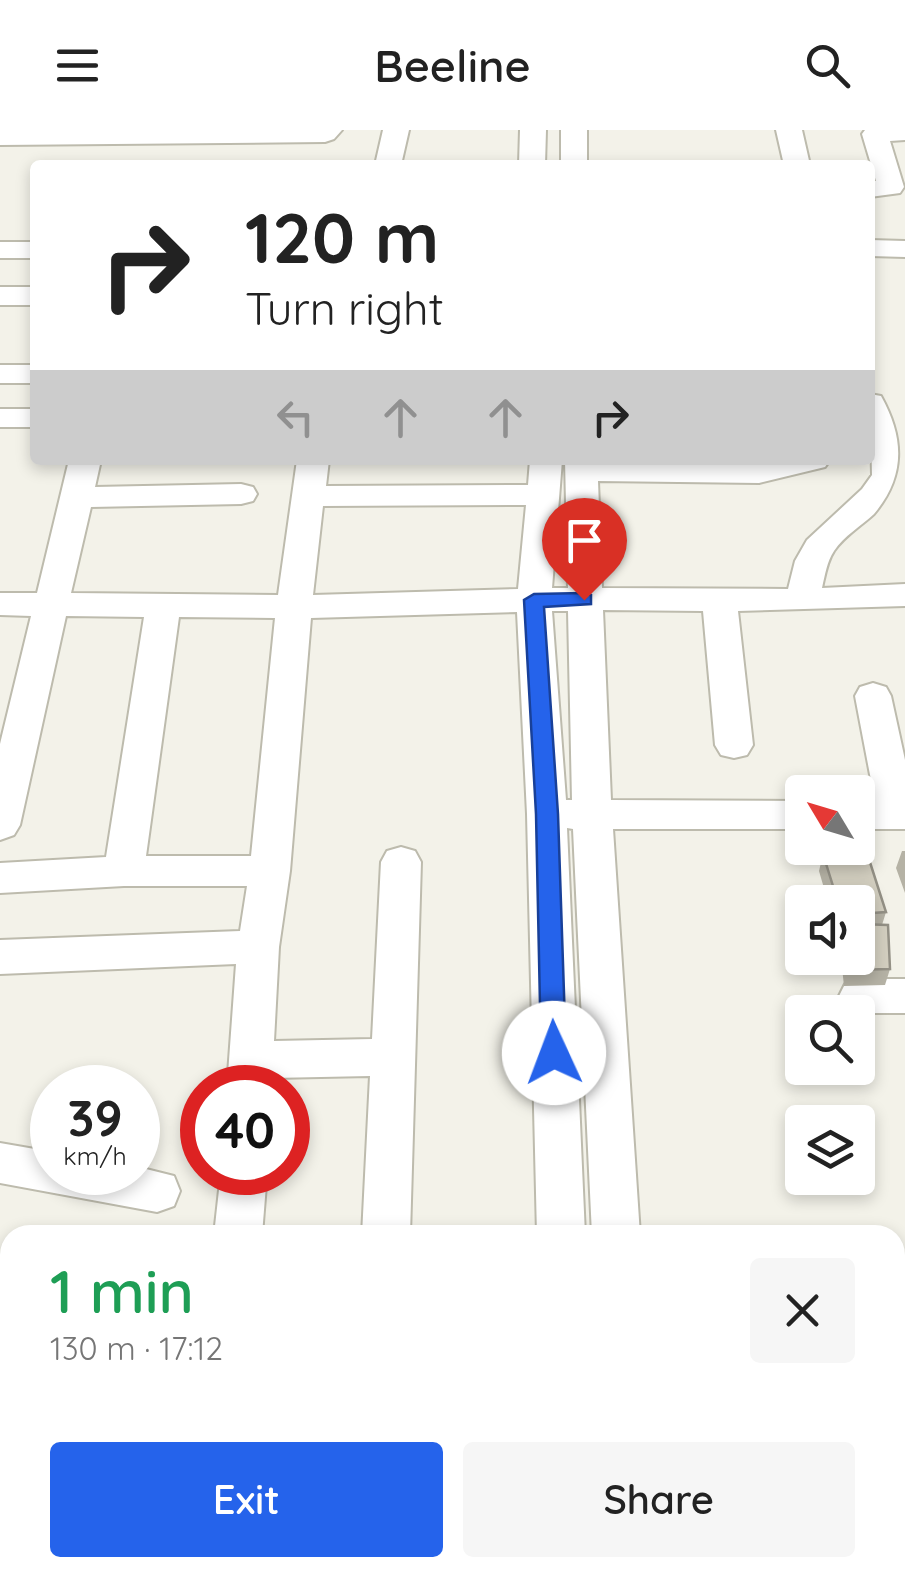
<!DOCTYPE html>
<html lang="en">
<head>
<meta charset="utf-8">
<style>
	body { margin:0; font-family:Quicksand,sans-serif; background:#f6f6f6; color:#222; height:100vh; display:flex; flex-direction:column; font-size:38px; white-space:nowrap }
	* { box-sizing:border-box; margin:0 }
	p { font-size:32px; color:#767676 }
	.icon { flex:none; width:55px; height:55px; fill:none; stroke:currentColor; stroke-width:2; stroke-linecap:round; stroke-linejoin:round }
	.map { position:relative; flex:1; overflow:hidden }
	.details { position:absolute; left:0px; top:1095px; width:905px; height:352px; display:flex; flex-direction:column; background:#fff; border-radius:30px 30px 0 0; box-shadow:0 5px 15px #0003 }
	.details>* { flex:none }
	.top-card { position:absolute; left:30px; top:30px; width:845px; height:305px; border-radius:10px; box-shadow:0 5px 15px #0003; background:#fff; color:#222; overflow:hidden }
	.needle { width:65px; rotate:308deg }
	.tools { position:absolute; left:785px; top:645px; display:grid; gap:20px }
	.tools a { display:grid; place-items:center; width:90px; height:90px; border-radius:10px; background:#fff; box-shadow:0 5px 15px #0003; font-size:50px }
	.speed { position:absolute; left:30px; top:935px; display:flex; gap:20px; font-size:50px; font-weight:700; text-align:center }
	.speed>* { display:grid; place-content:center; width:130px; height:130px; border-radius:50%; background:#fff; box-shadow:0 5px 15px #0003; line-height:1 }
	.speed small { font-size:25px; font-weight:400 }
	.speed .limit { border:15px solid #d22; background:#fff; color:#111 }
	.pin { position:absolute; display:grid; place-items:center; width:85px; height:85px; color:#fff; margin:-102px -42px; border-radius:50% 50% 50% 0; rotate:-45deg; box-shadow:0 0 10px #0007 }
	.pin .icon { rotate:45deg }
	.me { position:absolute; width:110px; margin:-55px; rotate:358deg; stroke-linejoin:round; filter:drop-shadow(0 0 8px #0008) }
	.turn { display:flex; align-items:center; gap:35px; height:210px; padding:0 50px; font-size:45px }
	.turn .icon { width:130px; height:130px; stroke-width:2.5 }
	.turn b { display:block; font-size:70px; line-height:85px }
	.lanes { display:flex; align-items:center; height:95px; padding:0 50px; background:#0003; justify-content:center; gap:50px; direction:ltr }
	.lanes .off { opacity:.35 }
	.round { display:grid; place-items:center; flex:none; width:105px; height:105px; border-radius:10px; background:#f6f6f6 }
	.headline { display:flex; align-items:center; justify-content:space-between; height:170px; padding:0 50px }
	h1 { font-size:60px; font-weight:600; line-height:75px; color:#1e9e55 }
	.cta { display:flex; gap:20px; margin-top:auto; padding:20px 50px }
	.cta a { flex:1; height:115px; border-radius:10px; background:#2563eb; color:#fff; font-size:40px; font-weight:600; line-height:115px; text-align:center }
	.cta a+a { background:#f6f6f6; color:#222 }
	header { display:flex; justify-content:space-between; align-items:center; height:130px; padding:0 50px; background:#fff; font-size:45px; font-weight:600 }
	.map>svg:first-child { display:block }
</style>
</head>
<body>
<header><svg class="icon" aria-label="menu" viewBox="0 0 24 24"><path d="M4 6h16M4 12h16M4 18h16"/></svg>Beeline<svg class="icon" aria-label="search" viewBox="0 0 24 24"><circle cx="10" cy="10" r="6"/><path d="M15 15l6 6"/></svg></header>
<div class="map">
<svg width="905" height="1447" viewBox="0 0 905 1447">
	<rect width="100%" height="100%" fill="#f3f2e9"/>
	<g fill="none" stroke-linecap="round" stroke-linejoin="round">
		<defs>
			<path id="minor" d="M0,0h342l-8,9 -9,3 -325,3z
				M383,0h26l-8,35h-26z
				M520,0h26l-1,35h-26z
				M561,0h26v35h-26z
				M776,0h26l8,35h-26z
				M865,0h40v10l-15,1 14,46 -4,6 -30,4v-16h6l-14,-47z
				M870,110l35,1v16l-35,-1z
				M0,112h35v16h-35z
				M0,157h35v18h-35z
				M0,235h35v18h-35z
				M870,264l11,2c24,43 24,81 -7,118 -13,12 -30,22 -40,37 -7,10 -9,24 -12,37l83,-4v22l-167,5 15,134 -6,10 -13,3 -13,-3 -6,-10 -12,-134 -100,-1 8,190 191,1v28h-189l27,406h-48l-19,-406 -6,-1 18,407h-48l-10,-421 -10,-202 -206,6 -21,253 -11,76 -5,94 98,-2 9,-177 6,-11 14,-4 14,4 6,11 -11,373h-48l8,-159 -98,2 -1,10h-44l9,-124 -236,10v-34l240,-9 7,-45h-123l-124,7v-30l106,-6 38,-240 -78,-1 -46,209 -6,10 -14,5v-96l31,-128 -31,-1v-22h37l32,-133h32l-6,27 146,-3 12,3 4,7 -4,7 -12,3 -150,3 -20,86 207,2 19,-135h32l-3,26 202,-1 2,-25h32l-10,128h16l-3,-128 194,3 71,-3 -5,7 -66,16 -161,-2 4,107 186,1 7,-28 12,-21 55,-51 10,-14zM526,375l-8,84 -205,6 10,-89zM552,481h16l4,189h-6zM179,487l96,1 -24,238h-105z
				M0,279h35v18h-35z
				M873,553l13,4 5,9 14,64v69h-47v-28h17l-20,-105 5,-9z
				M860,849h45v34h-45l-15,-5 -6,-12 6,-12z
				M0,1013l52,9v20h86v-5l36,9 6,15 -6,15 -17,6 -157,-29z
				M221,1042h46l-5,63h-48z
				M898,1158l7,1v46l-10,-2z
				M9,1181l1,55 -10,4v-55z
				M492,1438h121l-3,9h-115z
				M725,1438h57l3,9h-57z"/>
		</defs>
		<use href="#minor" stroke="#bdbbad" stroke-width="4"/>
		<use href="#minor" fill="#fff" fill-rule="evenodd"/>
	</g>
	<path fill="#b5b2a5" d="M902,721h3v42l-9,-25z
		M823,724l63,58 -4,13 8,44 -5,16 -41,1 -3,-28h17v-56h-30l-9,-31z"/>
	<path fill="#d3cfc0" stroke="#949186" stroke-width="2.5" d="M867,723l19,59 -28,2v-12h-20l-15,-48z
		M858,794l30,1 2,44 -41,1 -1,-12h10z"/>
	<path fill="#2563eb" stroke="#184099" stroke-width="2.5" d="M584,463l7,2v9l-47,3 14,207 8,239 -4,7 -8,3 -9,-3 -4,-7 -5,-239 -12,-214 10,-6z"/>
</svg>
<div class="tools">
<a><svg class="needle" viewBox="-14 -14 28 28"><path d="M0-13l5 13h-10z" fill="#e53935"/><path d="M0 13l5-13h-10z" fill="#767676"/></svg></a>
<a><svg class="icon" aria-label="sound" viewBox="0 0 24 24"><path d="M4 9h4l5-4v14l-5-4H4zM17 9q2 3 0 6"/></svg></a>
<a><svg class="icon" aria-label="search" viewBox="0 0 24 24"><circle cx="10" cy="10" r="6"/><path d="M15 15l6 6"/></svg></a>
<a><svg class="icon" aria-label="layers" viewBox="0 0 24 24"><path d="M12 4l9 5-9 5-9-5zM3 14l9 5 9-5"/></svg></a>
</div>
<div class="speed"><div>39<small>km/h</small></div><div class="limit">40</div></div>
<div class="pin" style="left:584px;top:470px;background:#d93025"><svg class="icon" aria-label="arrive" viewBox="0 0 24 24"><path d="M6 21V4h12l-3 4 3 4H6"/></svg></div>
<svg class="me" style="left:554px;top:923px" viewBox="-20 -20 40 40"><circle r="19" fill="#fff"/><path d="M0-13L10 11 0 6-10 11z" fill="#2563eb"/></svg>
<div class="top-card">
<div class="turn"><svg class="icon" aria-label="right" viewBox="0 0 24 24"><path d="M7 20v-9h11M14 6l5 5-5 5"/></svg><div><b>120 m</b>Turn right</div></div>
<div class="lanes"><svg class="icon off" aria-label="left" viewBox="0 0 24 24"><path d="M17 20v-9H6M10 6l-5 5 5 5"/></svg><svg class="icon off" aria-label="ahead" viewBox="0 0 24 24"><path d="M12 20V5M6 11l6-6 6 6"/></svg><svg class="icon off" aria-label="ahead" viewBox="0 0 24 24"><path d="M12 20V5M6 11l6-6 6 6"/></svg><svg class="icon" aria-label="right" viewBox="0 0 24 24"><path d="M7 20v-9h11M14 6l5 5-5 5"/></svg></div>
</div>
<section class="details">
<div class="headline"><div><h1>1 min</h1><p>130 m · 17:12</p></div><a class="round"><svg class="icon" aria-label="close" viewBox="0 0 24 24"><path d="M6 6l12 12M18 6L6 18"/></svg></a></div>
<div class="cta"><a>Exit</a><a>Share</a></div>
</section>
</div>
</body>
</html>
